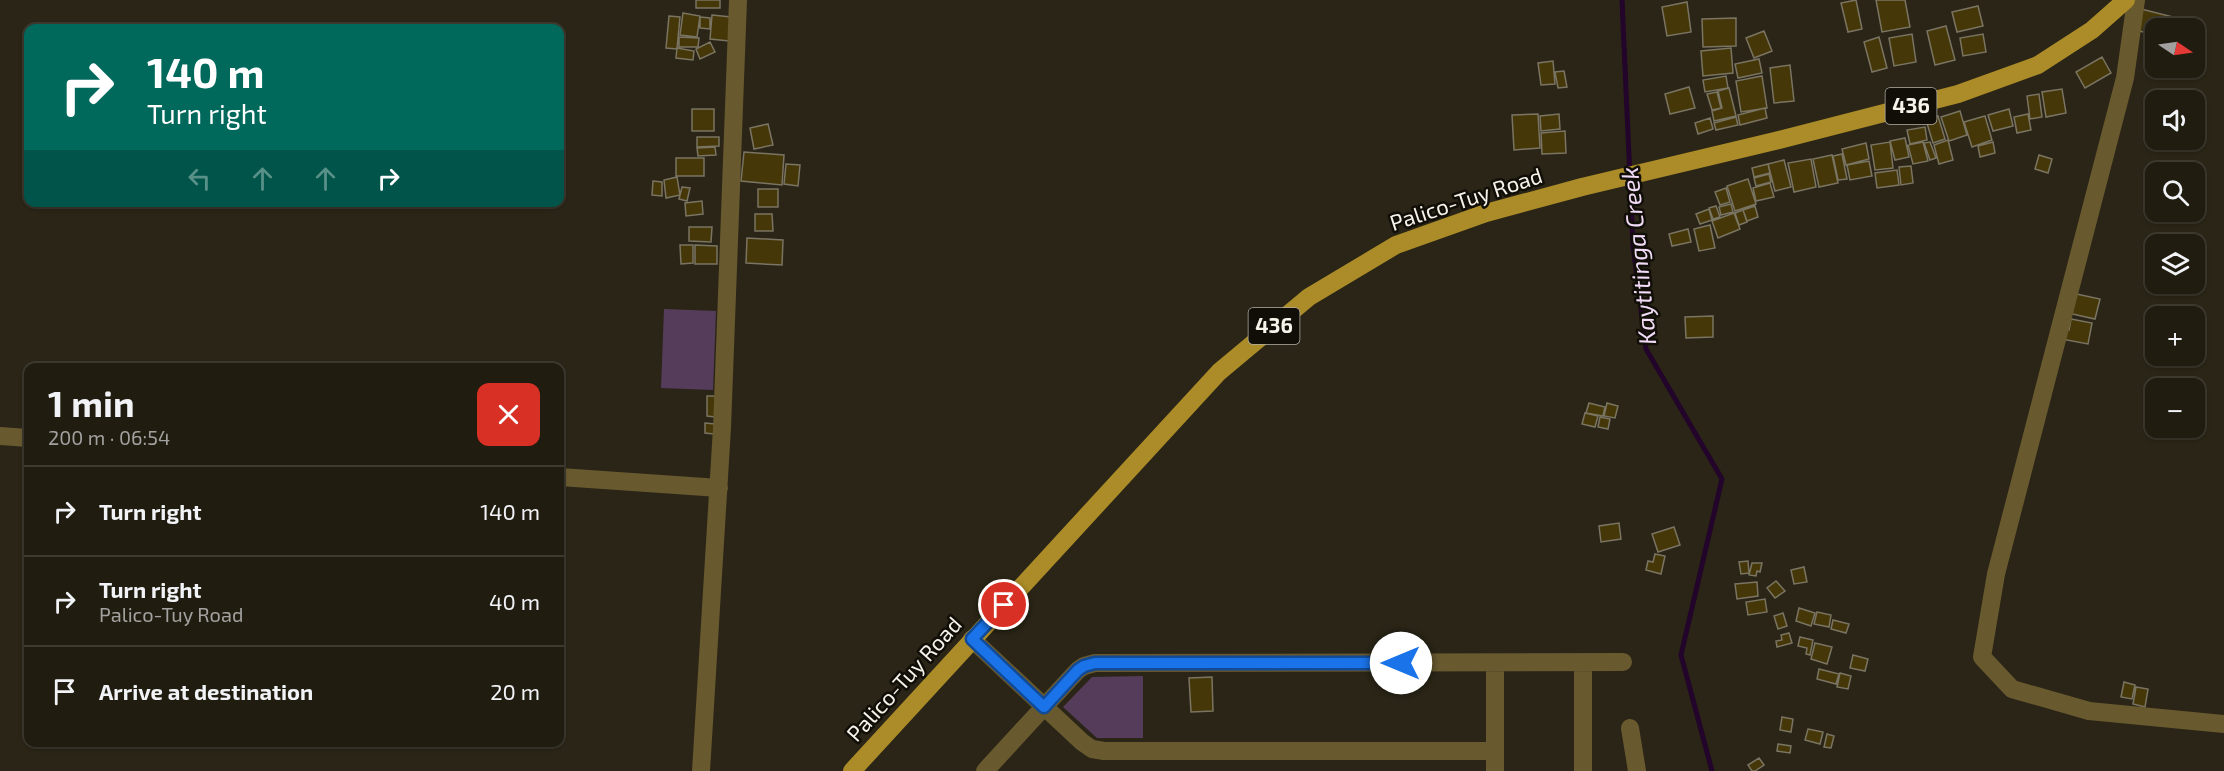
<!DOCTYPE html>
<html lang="en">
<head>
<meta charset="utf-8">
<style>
	body { margin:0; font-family:"Exo 2",sans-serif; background:#282519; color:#f1f3f6; height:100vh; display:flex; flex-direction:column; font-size:22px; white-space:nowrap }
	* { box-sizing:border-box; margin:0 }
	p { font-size:20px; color:#a2a19f }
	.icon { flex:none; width:33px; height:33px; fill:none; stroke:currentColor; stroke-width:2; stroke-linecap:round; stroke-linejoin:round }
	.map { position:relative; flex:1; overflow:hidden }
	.details { position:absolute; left:24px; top:363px; width:540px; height:384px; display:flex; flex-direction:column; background:#201c10; border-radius:12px; box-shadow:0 2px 4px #0004,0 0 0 2px #3d3a30 }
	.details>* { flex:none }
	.banner { position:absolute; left:24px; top:24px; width:540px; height:183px; border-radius:12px; box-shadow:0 2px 4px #0004,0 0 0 2px #3d3a30; background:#00695c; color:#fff; overflow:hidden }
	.needle { width:39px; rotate:103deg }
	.fabs { position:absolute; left:2145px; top:18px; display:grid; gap:12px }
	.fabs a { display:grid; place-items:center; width:60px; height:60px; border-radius:12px; background:#201c10; box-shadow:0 2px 4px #0004,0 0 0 2px #3d3a30; font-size:30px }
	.pin { position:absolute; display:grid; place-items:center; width:51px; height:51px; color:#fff; margin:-26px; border:3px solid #fff; border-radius:50%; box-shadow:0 2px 6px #0007 }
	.me { position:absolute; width:66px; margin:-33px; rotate:270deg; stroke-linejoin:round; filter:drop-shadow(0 0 4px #0008) }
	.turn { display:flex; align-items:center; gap:21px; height:126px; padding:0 24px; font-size:27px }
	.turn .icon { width:78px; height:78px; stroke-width:2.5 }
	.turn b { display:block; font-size:42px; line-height:51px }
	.lanes { display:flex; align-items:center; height:57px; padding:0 24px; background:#0003; justify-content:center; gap:30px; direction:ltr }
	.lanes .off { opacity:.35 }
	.round { display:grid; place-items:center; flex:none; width:63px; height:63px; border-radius:12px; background:#282519 }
	.head { display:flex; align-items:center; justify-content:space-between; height:102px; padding:0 24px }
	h1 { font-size:36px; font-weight:700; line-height:45px }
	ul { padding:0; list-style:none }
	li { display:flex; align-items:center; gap:18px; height:90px; padding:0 24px; border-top:2px solid #3d3a30 }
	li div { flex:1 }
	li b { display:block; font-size:22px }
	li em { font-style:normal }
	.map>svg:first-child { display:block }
</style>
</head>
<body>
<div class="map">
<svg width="2224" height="771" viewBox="0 0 2224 771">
	<rect width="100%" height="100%" fill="#2a2516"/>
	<path fill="#563c5b" d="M664,309l52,2 -3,79 -52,-2z
		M1143,676v62h-46l-34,-31 29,-30z"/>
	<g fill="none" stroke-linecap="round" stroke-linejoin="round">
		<path stroke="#23042a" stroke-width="5" d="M1622,0l11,245 13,104 76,130 -41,176 31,116"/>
	</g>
	<path fill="#453708" stroke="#7a7462" stroke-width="1.5" d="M696,0h24v8h-24z
		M1856,0l6,29 -14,3 -7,-29z
		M1876,0h29l5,27 -28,5z
		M1687,2l4,30 -24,4 -5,-29z
		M1978,6l5,20 -26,6 -5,-20z
		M2141,9l36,9 -3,10h-18v7l-21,-5z
		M683,13l17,3 -3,21 -17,-2z
		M712,15l19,2 -2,24 -19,-2z
		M669,16l11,1 -3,32 -11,-1z
		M700,17l10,1v11l-10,-1z
		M1736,18v28l-33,1 -1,-28z
		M1946,26l9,34 -20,5 -8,-34z
		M1764,31l8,20 -18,7 -8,-20z
		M1912,34l4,28 -22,4 -5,-28z
		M1983,34l3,18 -23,4 -3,-18z
		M679,37l20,1 -1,9h-19z
		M1879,37l8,31 -15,4 -8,-30z
		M710,42l5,10 -15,7 -4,-10z
		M677,48l17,3 -1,9 -17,-2z
		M1731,48l2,25 -30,3 -2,-25z
		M2102,57l9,16 -26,15 -9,-16z
		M1759,59l3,14 -24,5 -3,-14z
		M1553,61l2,23 -14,1 -3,-22z
		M1790,65l4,36 -20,2 -4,-35z
		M1564,71l3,16 -9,1 -3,-16z
		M1726,76l2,12 -23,4 -2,-12z
		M1762,76l5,32 -26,4 -5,-31z
		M1689,87l6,21 -25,6 -5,-20z
		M1729,88l7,28 -22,5 -2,-10 10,-3 -4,-17z
		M2062,89l4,24 -20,4 -4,-25z
		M1717,92l4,16 -9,2 -5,-16z
		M2039,94l3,23 -12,2 -3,-23z
		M1765,108l2,10 -27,7 -2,-10z
		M692,109h22v22h-22z
		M2009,109l4,17 -20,5 -5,-16z
		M1960,111l7,24 -18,6 -8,-24z
		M1538,114l2,34 -26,2 -2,-35z
		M1559,114l1,15 -19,2 -1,-15z
		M2028,114l3,16 -14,3 -3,-16z
		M1938,116l7,23 -12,4 -7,-23z
		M1985,116l7,24 -20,7 -8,-25z
		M1736,117l2,8 -22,5 -2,-7z
		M1710,118l3,11 -15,5 -3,-11z
		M768,124l5,21 -19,4 -4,-21z
		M1925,127l2,13 -17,4 -3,-14z
		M1565,131l1,22 -24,1 -1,-21z
		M697,137h22v9l-22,1z
		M1905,138l4,19 -14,3 -5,-19z
		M1948,140l5,20 -14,4 -5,-19z
		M1890,142l3,26 -18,2 -4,-25z
		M1923,142l5,19 -15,3 -5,-19z
		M1930,142l6,16 -6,2 -6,-17z
		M1993,142l2,11 -15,4 -2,-11z
		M1866,143l3,16 -23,6 -4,-16z
		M715,147l1,8 -18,1 -1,-8z
		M744,152l40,3 -2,30 -41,-4z
		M1842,154l5,25 -9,1 -5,-24z
		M1832,155l6,28 -19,4 -6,-28z
		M2039,155l13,4 -4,14 -13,-4z
		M676,158h28v18h-28z
		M1811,159l5,28 -22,5 -6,-29z
		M1784,160l7,27 -16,4 -7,-27z
		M1869,161l3,15 -22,4 -3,-15z
		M786,164l14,1 -2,21 -14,-2z
		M1768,164l2,9 -16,4 -2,-9z
		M1911,166l2,17 -12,2 -2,-18z
		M1897,170l2,15 -22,3 -2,-15z
		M1769,174l2,8 -15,4 -2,-8z
		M677,177l3,18 -14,3 -2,-18z
		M1748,179l8,25 -21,7 -8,-25z
		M653,181l9,1v14l-10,-1z
		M1770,183l4,14 -18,4 -3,-13z
		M682,187l8,1 -3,13 -8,-2z
		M1726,188l4,14 -10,3 -5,-13z
		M758,189h20v18h-20z
		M702,201l1,13 -17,2 -1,-13z
		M1731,204l2,8 -12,3 -2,-8z
		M1716,206l4,11 -7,2 -4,-11z
		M1755,206l3,11 -11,4 -4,-11z
		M1709,209l3,11 -12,4 -4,-10z
		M1743,210l4,12 -8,3 -4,-12z
		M1734,213l6,16 -22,9 -6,-17z
		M755,214h17l1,17h-18z
		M1710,225l5,23 -16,3 -5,-22z
		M689,227h23l-1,15 -22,-1z
		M1688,229l3,13 -19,4 -3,-12z
		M747,238l36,2 -1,25 -36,-2z
		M680,245h13v18l-12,1z
		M695,245l22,1v18h-22z
		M2072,293l28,6 -5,20 -27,-6z
		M1713,316v21l-27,1 -1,-21z
		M2071,319l21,4 -4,21 -27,-5 2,-11 6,2z
		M707,396h9l-1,21 -8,-1z
		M1589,403l16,4 -2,9 -17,-3z
		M1607,403l11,3 -3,12 -11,-2z
		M1585,413l13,3 -3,11 -13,-3z
		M1600,417l10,2 -2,10 -10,-2z
		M705,423l10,1 -1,10 -9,-1z
		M1619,523l2,16 -20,3 -2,-16z
		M1674,527l6,18 -22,7 -6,-18z
		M1655,554l10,2 -4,18 -15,-4 2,-9 5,1z
		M1748,561l1,12 -8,1 -2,-12z
		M1752,563h10l-2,9 -3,-1 -1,5 -7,-1z
		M1804,567l3,15 -13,2 -3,-14z
		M1776,581l9,10 -10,7 -8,-10z
		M1757,582l1,14 -21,3 -2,-15z
		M1765,599l2,13 -19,3 -2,-13z
		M1799,608l16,5 -4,13 -15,-5z
		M1817,612l14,3 -2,12 -15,-3z
		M1783,613l4,13 -9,3 -4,-13z
		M1833,620l16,4 -3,9 -15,-4z
		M1789,633l3,10 -15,4 -1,-6 6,-1 -1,-5z
		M1800,637l13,3 -3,15 -4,-1 1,-6 -9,-2z
		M1815,643l17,4 -5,17 -16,-5z
		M1853,655l15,4 -3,12 -15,-3z
		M1819,669l20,5 -3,10 -19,-5z
		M1840,673l11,3 -3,13 -11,-2z
		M1212,677l1,34 -22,1 -2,-34z
		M2124,682l11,3 -3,14 -11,-2z
		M2136,687l12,2 -3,18 -12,-3z
		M1782,717l11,2 -2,13 -11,-2z
		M1808,729l15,3 -3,12 -15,-4z
		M1827,734l7,2 -3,12 -7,-1z
		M1778,744l13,2 -1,7 -13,-2z
		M1759,758l5,7 -9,6h-3l-4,-6z"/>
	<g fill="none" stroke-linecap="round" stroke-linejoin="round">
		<path stroke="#68592f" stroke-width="18" d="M2136,0l-11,78 -129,496 -14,83 30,32 77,22 135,13
			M0,436l28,2
			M560,477l159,11
			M972,639l110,103 10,7 12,2h391
			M1495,663v108
			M1583,663v108
			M1630,728l7,43
			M701,771l21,-343 16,-428
			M985,771l93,-101 6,-4 11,-3 528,-1"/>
		<path stroke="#ab8c28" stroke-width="18" d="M852,771l367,-399 90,-75 87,-52 90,-32 96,-26 197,-47 179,-46 80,-29 54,-35 34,-30"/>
	</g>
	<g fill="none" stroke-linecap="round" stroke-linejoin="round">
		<defs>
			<path id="route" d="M1004,605l-32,34 72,68 34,-37 6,-4 11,-3h306"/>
		</defs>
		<use href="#route" stroke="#114b97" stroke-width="15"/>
		<use href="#route" stroke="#1a73e8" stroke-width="10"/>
	</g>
	<g text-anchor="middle" stroke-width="5" stroke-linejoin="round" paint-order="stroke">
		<g fill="#110e08" stroke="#b2aea6" stroke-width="1.5">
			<rect x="1885.5" y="88" width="51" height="36" rx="4.5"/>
			<rect x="1248.5" y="308" width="51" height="36" rx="4.5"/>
		</g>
		<g font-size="21" font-weight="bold" fill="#f7f3e9">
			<text x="1911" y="113">436</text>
			<text x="1274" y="333">436</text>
		</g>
		<g font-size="22" fill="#f7f3e9" stroke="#110e08">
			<text transform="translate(1466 199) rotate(-18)" y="8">Palico-Tuy Road</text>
			<text transform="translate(904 679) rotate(-48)" y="8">Palico-Tuy Road</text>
		</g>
		<g font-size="24" font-style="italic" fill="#f2dbf7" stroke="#110e08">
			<text transform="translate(1639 256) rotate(-96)" y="8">Kaytitinga Creek</text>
		</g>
	</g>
</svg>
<div class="fabs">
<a><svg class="needle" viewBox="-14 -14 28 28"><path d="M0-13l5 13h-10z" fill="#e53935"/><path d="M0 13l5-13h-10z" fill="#a2a19f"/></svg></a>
<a><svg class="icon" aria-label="sound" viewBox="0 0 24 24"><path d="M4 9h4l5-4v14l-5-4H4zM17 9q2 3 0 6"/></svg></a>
<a><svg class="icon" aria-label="search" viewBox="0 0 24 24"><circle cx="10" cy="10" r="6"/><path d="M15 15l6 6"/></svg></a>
<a><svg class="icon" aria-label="layers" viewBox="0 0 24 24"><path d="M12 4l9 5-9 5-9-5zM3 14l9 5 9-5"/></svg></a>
<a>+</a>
<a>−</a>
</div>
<div class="pin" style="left:1004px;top:605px;background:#d93025"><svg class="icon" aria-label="arrive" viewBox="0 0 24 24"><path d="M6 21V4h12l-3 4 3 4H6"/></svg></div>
<svg class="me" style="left:1401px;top:663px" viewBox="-20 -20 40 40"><circle r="19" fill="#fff"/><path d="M0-13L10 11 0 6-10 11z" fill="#1a73e8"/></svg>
<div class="banner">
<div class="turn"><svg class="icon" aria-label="right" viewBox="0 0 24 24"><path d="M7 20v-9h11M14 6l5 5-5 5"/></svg><div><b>140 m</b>Turn right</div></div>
<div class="lanes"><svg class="icon off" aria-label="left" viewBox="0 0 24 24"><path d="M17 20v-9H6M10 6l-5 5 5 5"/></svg><svg class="icon off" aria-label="ahead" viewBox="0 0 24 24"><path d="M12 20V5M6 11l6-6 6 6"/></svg><svg class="icon off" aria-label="ahead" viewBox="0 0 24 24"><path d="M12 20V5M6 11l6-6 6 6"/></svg><svg class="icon" aria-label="right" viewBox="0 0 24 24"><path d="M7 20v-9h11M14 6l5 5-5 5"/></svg></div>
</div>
<section class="details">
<div class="head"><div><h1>1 min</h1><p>200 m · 06:54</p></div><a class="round" style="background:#d93025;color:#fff"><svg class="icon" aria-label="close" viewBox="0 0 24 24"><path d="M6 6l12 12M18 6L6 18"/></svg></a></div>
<ul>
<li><svg class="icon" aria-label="right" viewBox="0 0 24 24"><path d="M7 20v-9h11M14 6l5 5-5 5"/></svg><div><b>Turn right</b></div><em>140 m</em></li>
<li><svg class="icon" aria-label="right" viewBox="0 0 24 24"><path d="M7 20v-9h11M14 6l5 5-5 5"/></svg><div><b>Turn right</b><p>Palico-Tuy Road</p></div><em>40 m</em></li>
<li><svg class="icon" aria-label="arrive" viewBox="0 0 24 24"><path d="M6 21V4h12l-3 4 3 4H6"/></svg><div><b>Arrive at destination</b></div><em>20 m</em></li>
</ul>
</section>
</div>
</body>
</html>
